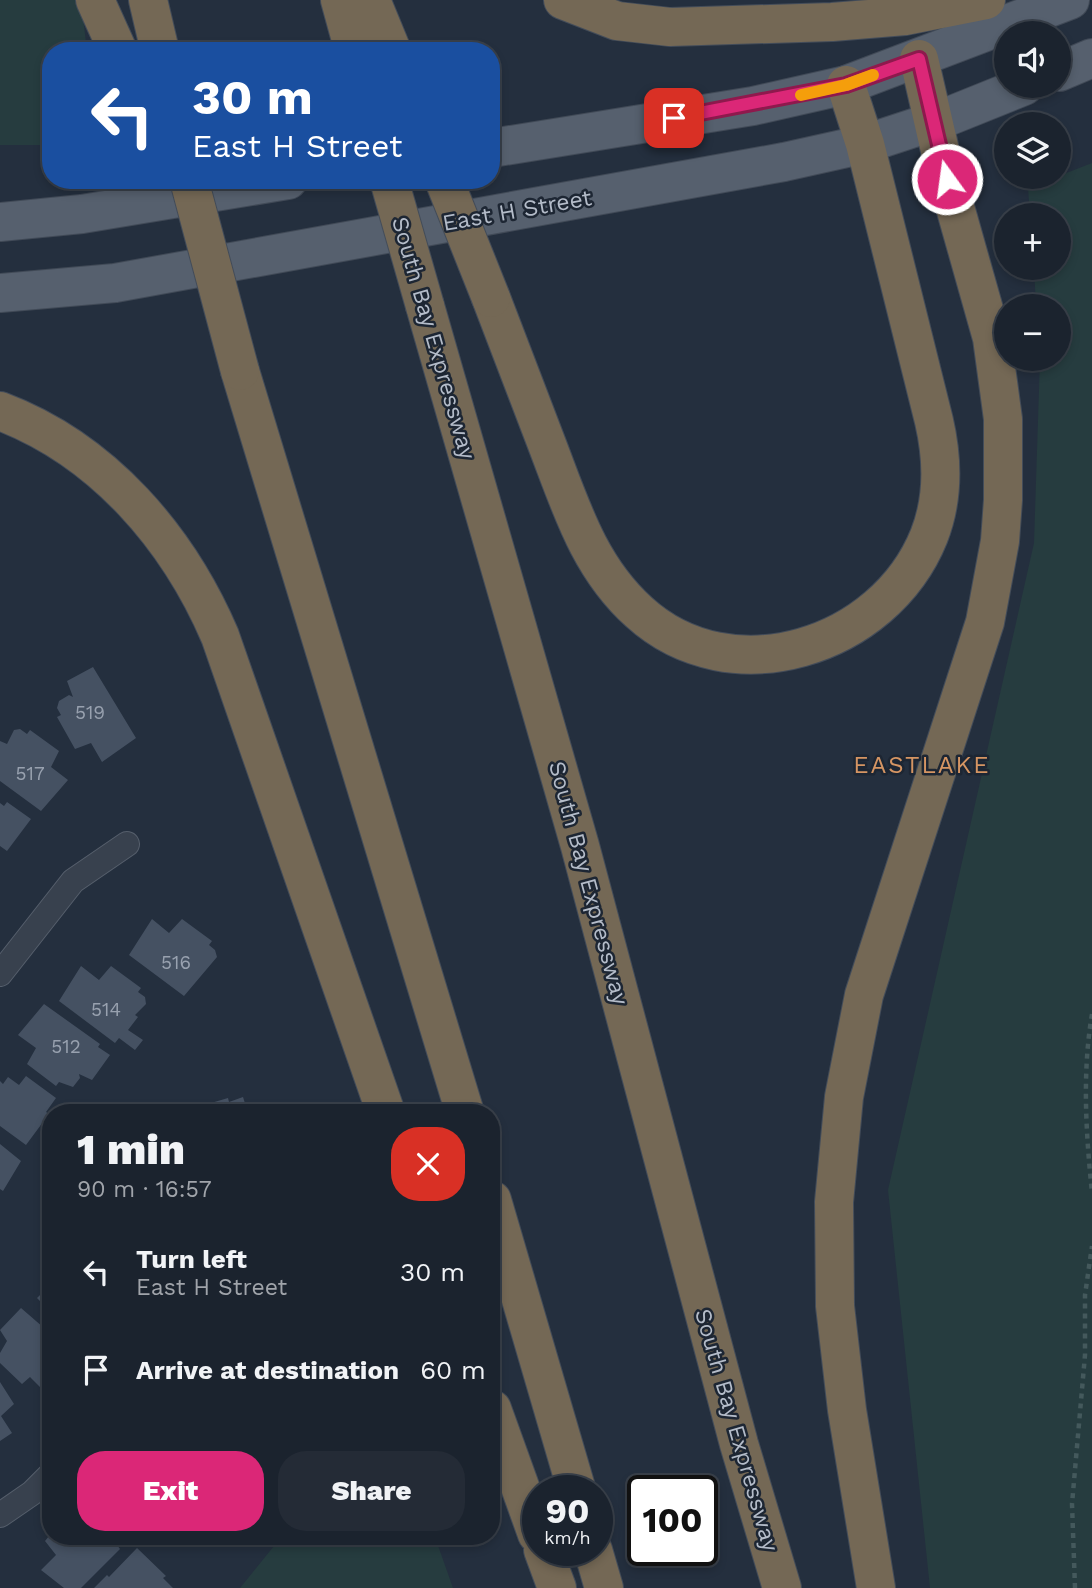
<!DOCTYPE html>
<html lang="en">
<head>
<meta charset="utf-8">
<style>
	body { margin:0; font-family:"Work Sans",sans-serif; background:#242b36; color:#f1f3f6; height:100vh; display:flex; flex-direction:column; font-size:26px; white-space:nowrap }
	* { box-sizing:border-box; margin:0 }
	p { font-size:23px; color:#a0a4aa }
	.icon { flex:none; width:38px; height:38px; fill:none; stroke:currentColor; stroke-width:2; stroke-linecap:round; stroke-linejoin:round }
	.map { position:relative; flex:1; overflow:hidden }
	.panel { position:absolute; left:42px; top:1104px; width:458px; height:441px; display:flex; flex-direction:column; background:#1b232e; border-radius:28px; box-shadow:0 4px 10px #0003,0 0 0 2px #39404a }
	.panel>* { flex:none }
	.banner { position:absolute; left:42px; top:42px; width:458px; height:147px; border-radius:28px; box-shadow:0 4px 10px #0003,0 0 0 2px #39404a; background:#1a4fa0; color:#fff; overflow:hidden }
	.controls { position:absolute; left:994px; top:21px; display:grid; gap:14px }
	.controls a { display:grid; place-items:center; width:77px; height:77px; border-radius:50%; background:#1b232e; box-shadow:0 4px 10px #0003,0 0 0 2px #39404a; font-size:35px }
	.speed { position:absolute; left:522px; top:1475px; display:flex; gap:14px; font-size:35px; font-weight:700; text-align:center }
	.speed>* { display:grid; place-content:center; width:91px; height:91px; border-radius:50%; background:#1b232e; box-shadow:0 4px 10px #0003,0 0 0 2px #39404a; line-height:1 }
	.speed small { font-size:18px; font-weight:400 }
	.speed .limit { border:4px solid #111; border-radius:10px; background:#fff; color:#111 }
	.pin { position:absolute; display:grid; place-items:center; width:60px; height:60px; color:#fff; margin:-30px; border-radius:14px; box-shadow:0 4px 10px #0006 }
	.me { position:absolute; width:77px; margin:-38px; rotate:346deg; stroke-linejoin:round; filter:drop-shadow(0 0 5px #0008) }
	.turn { display:flex; align-items:center; gap:24px; height:147px; padding:0 35px; font-size:32px }
	.turn .icon { width:91px; height:91px; stroke-width:2.5 }
	.turn b { display:block; font-size:49px; line-height:60px }
	.round { display:grid; place-items:center; flex:none; width:74px; height:74px; border-radius:28px; background:#242b36 }
	.headline { display:flex; align-items:center; justify-content:space-between; height:119px; padding:0 35px }
	h1 { font-size:42px; font-weight:800; line-height:52px }
	.primary-button { display:flex; gap:14px; margin-top:auto; padding:14px 35px }
	.primary-button a { flex:1; height:80px; border-radius:28px; background:#db2777; color:#fff; font-size:28px; font-weight:800; line-height:80px; text-align:center }
	.primary-button a+a { background:#242b36; color:#f1f3f6 }
	ul { padding:0; list-style:none }
	li { display:flex; align-items:center; gap:21px; height:98px; padding:0 35px }
	li div { flex:1 }
	li b { display:block; font-size:26px }
	li em { font-style:normal }
	.map>svg:first-child { display:block }
</style>
</head>
<body>
<div class="map">
<svg width="1092" height="1588" viewBox="0 0 1092 1588">
	<rect width="100%" height="100%" fill="#242f3e"/>
	<path fill="#263c3f" d="M0,0h81l6,51h-36v94h-51z
		M1092,163v1425h-162l-42,-398 146,-647 6,-184h19v-53h-23l-2,-38h25v-53h-29l-2,-27z
		M282,1536l153,1 18,51h-213z"/>
	<path fill="#455162" d="M93,667l43,71 -34,24 -11,-19 -16,6 -18,-32 4,-2 -4,-7 2,-7 10,-6 4,2 -6,-16z
		M20,729l7,5 3,-4 29,21 -8,16 17,13 -27,31 -41,-30v-40l7,3 7,-14z
		M7,802l24,17 -24,32 -7,-5v-43l4,3z
		M152,919l17,14 13,-14 30,22 -3,4 6,5 2,7 -33,39 -55,-41z
		M81,966l18,14 12,-14 30,22 -3,4 7,5 1,7 -11,11 3,2 -10,13 15,10 -8,10 -16,-12 -4,5 -56,-42z
		M44,1004l56,40 -2,3 12,8 -18,25 -13,-6 1,4 -7,9 -14,-5 -3,4 -29,-22 9,-16 -18,-13z
		M26,1076l30,22 -10,14 3,2 -23,31 -26,-19v-45l3,3 5,-7 11,8z
		M243,1097l5,16h-55l1,-5 34,-10 1,4z
		M0,1144l21,17 -18,30 -3,-2z
		M51,1284v28l-14,-14z
		M21,1308l30,26 -2,51 -4,-4 -5,6 -10,-10 -8,7 -22,-21v-10l7,-12 -7,-11z
		M0,1382l14,22 -13,12 11,17 -12,8z
		M49,1536h61l10,13 -39,39h-17l-23,-18 15,-15 -11,-14z
		M137,1548l29,28 -3,2 10,10h-79l13,-13 2,2z"/>
	<g fill="none" stroke-linecap="round" stroke-linejoin="round">
		<defs>
			<path id="minor" d="M0,974l73,-93 54,-37
				M0,1515l32,-22 19,-19"/>
			<path id="primary" d="M1059,72l33,-14
				M492,148l261,-42 93,-21 224,-85
				M0,222l82,-8 206,-34
				M0,293l115,-10 669,-121 81,-18 82,-27 77,-31"/>
			<path id="motorway" d="M95,0l23,51
				M148,0l12,51
				M340,0l14,51
				M371,0l21,51
				M563,0l54,21 53,6 162,-5 73,-6 81,-16
				M491,298c19,49 38,99 57,149 23,60 41,120 91,165 92,84 245,36 290,-76 15,-38 14,-76 5,-115l-69,-277 -19,-59
				M425,306l155,540 159,598 43,144
				M240,371l225,742
				M0,411c103,39 178,127 220,225l166,477
				M492,1200l85,291
				M492,1409l45,125
				M543,1550l14,38
				M593,1550l11,38
				M876,1588l-29,-178 -12,-104 -1,-104 10,-105 20,-102 121,-373 15,-81 3,-41v-81l-11,-81 -48,-170 -25,-109"/>
		</defs>
		<use href="#minor" stroke="#565f6c" stroke-width="26"/>
		<use href="#primary" stroke="#414a57" stroke-width="40"/>
		<use href="#motorway" stroke="#434c59" stroke-width="40"/>
		<path stroke="#44595c" stroke-width="4.5" stroke-dasharray="5 5" stroke-linecap="butt" d="M1092,1014c-10,59 -6,120 0,179
			M1075,1588l-3,-84 13,-149v-60l7,-49"/>
		<use href="#minor" stroke="#38414e" stroke-width="24"/>
		<use href="#primary" stroke="#56606e" stroke-width="38"/>
		<use href="#motorway" stroke="#746855" stroke-width="38"/>
		<defs>
			<path id="motorway-bridge" d="M189,180l51,191
				M389,180l36,126
				M444,180l47,118"/>
		</defs>
		<use href="#motorway-bridge" stroke="#434c59" stroke-width="40" stroke-linecap="butt"/>
		<use href="#motorway-bridge" stroke="#746855" stroke-width="38"/>
	</g>
	<g fill="none" stroke-linecap="round" stroke-linejoin="round">
		<defs>
			<path id="route" d="M674,118l172,-33 73,-26 28,120"/>
		</defs>
		<use href="#route" stroke="#8e194d" stroke-width="18"/>
		<use href="#route" stroke="#db2777" stroke-width="12"/>
		<path stroke="#f59e0b" stroke-width="12" d="M801,95l45,-10 27,-10"/>
	</g>
	<g text-anchor="middle" stroke-width="5" stroke-linejoin="round" paint-order="stroke">
		<g font-size="19" fill="#98a1af">
			<text x="90" y="719">519</text>
			<text x="30" y="780">517</text>
			<text x="176" y="969">516</text>
			<text x="106" y="1016">514</text>
			<text x="66" y="1053">512</text>
		</g>
		<g font-size="23" fill="#b4bcc9" stroke="#1d2633">
			<text transform="translate(517 210) rotate(-10)" y="8">East H Street</text>
			<text transform="translate(434 338) rotate(74)" y="8">South Bay Expressway</text>
			<text transform="translate(589 883) rotate(75)" y="8">South Bay Expressway</text>
			<text transform="translate(737 1430) rotate(74)" y="8">South Bay Expressway</text>
		</g>
		<g font-size="24" letter-spacing="2" fill="#d59563" stroke="#1d2633">
			<text x="922" y="773">EASTLAKE</text>
		</g>
	</g>
</svg>
<div class="controls">
<a><svg class="icon" aria-label="sound" viewBox="0 0 24 24"><path d="M4 9h4l5-4v14l-5-4H4zM17 9q2 3 0 6"/></svg></a>
<a><svg class="icon" aria-label="layers" viewBox="0 0 24 24"><path d="M12 4l9 5-9 5-9-5zM3 14l9 5 9-5"/></svg></a>
<a>+</a>
<a>−</a>
</div>
<div class="speed"><div>90<small>km/h</small></div><div class="limit">100</div></div>
<div class="pin" style="left:674px;top:118px;background:#d93025"><svg class="icon" aria-label="arrive" viewBox="0 0 24 24"><path d="M6 21V4h12l-3 4 3 4H6"/></svg></div>
<svg class="me" style="left:947px;top:179px" viewBox="-20 -20 40 40"><circle r="17" fill="#db2777" stroke="#fff" stroke-width="3"/><path d="M0-11L8 9 0 5-8 9z" fill="#fff"/></svg>
<div class="banner">
<div class="turn"><svg class="icon" aria-label="left" viewBox="0 0 24 24"><path d="M17 20v-9H6M10 6l-5 5 5 5"/></svg><div><b>30 m</b>East H Street</div></div>
</div>
<section class="panel">
<div class="headline"><div><h1>1 min</h1><p>90 m · 16:57</p></div><a class="round" style="background:#d93025;color:#fff"><svg class="icon" aria-label="close" viewBox="0 0 24 24"><path d="M6 6l12 12M18 6L6 18"/></svg></a></div>
<ul>
<li><svg class="icon" aria-label="left" viewBox="0 0 24 24"><path d="M17 20v-9H6M10 6l-5 5 5 5"/></svg><div><b>Turn left</b><p>East H Street</p></div><em>30 m</em></li>
<li><svg class="icon" aria-label="arrive" viewBox="0 0 24 24"><path d="M6 21V4h12l-3 4 3 4H6"/></svg><div><b>Arrive at destination</b></div><em>60 m</em></li>
</ul>
<div class="primary-button"><a>Exit</a><a>Share</a></div>
</section>
</div>
</body>
</html>
